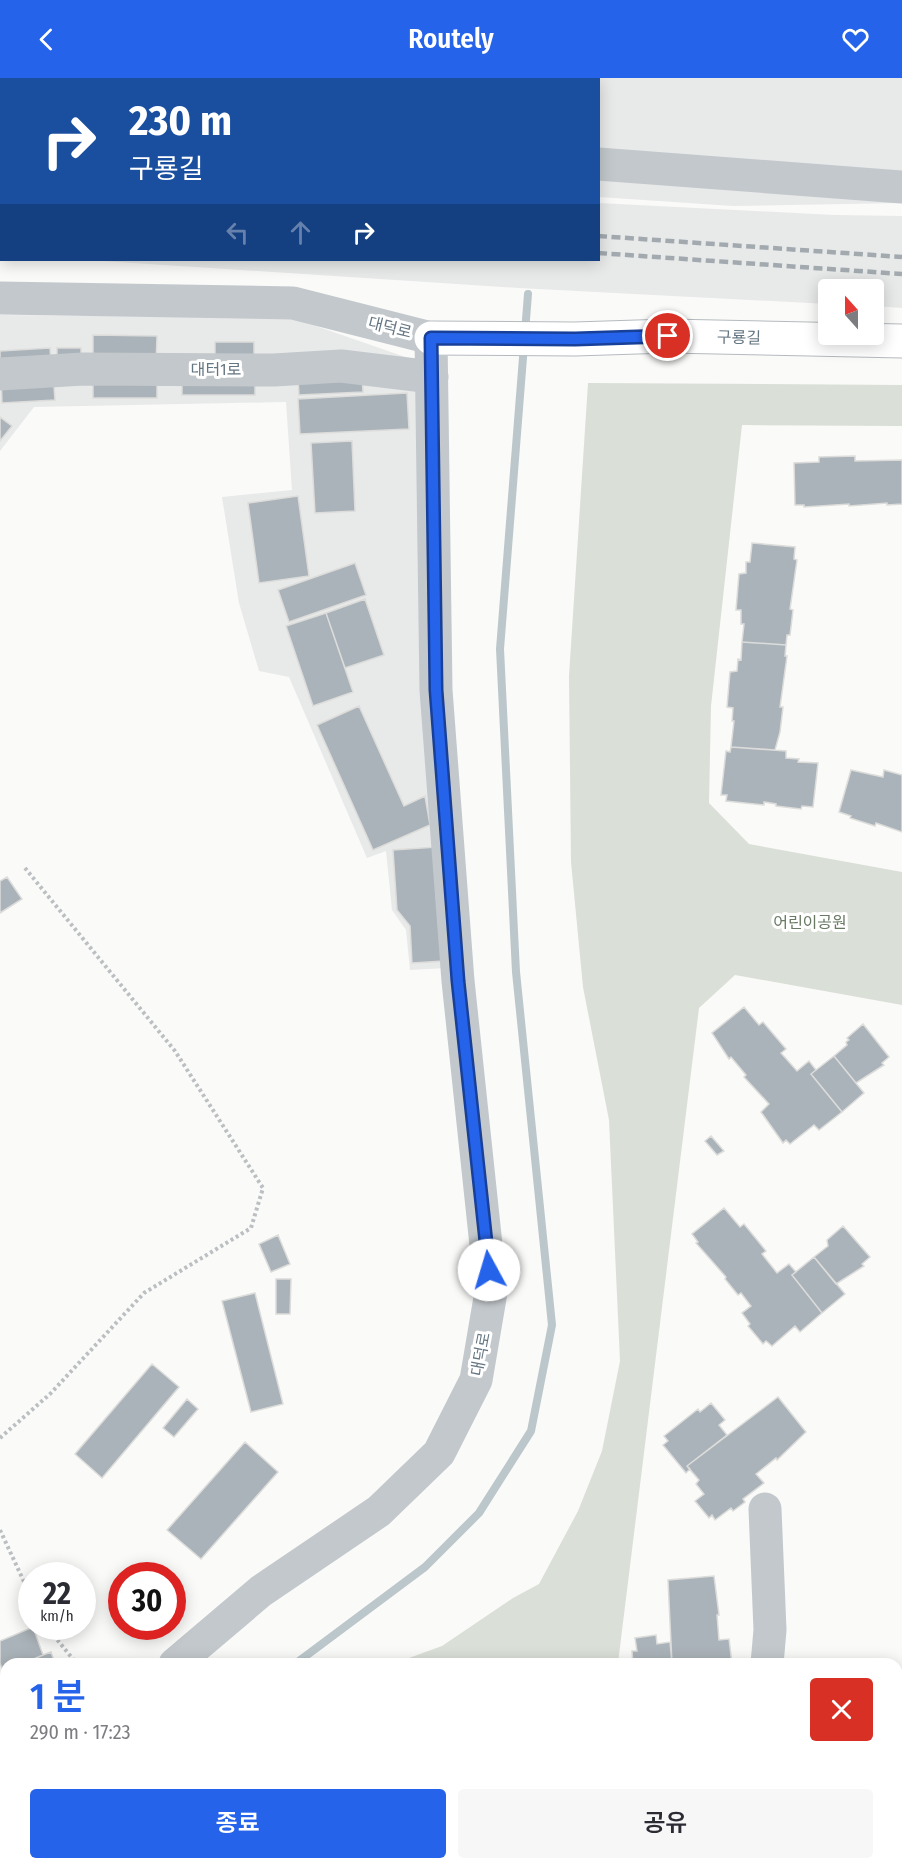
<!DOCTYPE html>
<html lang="ko">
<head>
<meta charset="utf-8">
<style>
	body { margin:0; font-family:"Fira Sans Condensed","Noto Sans KR",sans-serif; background:#f7f7f7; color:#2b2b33; height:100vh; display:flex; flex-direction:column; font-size:22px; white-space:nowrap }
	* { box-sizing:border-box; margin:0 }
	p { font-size:20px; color:#7c7c81 }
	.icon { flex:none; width:33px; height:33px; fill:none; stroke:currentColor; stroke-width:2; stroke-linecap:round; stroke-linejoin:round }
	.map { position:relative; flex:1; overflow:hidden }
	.side { position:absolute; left:0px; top:1580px; width:903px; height:212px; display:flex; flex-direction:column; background:#fff; border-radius:18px 18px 0 0; box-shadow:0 3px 15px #0003 }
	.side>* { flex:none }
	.guide { position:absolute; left:0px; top:0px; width:600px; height:183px; box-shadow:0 3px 15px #0003; background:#1a4fa0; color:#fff; overflow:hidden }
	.needle { width:39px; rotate:339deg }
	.tools { position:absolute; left:818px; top:201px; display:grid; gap:12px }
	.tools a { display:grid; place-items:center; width:66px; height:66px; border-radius:6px; background:#fff; box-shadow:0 3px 15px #0003; font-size:30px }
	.speed { position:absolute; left:18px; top:1484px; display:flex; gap:12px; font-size:30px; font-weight:700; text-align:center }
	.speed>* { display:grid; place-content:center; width:78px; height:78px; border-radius:50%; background:#fff; box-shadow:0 3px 15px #0003; line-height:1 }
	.speed small { font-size:15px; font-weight:400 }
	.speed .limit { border:9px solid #d22; background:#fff; color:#111 }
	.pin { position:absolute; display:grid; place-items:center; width:51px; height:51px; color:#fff; margin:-26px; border:3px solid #fff; border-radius:50%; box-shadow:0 2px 6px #0007 }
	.me { position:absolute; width:66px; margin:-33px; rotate:354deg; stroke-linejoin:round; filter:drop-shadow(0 0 4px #0008) }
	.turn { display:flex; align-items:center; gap:21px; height:126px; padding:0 30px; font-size:27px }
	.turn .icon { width:78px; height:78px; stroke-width:2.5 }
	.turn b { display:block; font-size:42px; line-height:51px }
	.lanes { display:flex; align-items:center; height:57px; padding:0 30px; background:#0003; justify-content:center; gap:30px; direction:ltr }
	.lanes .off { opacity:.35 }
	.round { display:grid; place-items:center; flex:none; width:63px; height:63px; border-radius:6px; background:#f7f7f7 }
	.head { display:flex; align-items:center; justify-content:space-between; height:102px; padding:0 30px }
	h1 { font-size:36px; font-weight:600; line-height:45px; color:#2563eb }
	.primary-button { display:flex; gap:12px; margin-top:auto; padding:12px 30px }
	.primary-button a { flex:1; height:69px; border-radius:6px; background:#2563eb; color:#fff; font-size:24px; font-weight:600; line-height:69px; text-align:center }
	.primary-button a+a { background:#f7f7f7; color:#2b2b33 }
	header { display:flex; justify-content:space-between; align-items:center; height:78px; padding:0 30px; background:#2563eb; color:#fff; font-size:27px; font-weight:600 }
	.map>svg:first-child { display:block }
</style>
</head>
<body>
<header><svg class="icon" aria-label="back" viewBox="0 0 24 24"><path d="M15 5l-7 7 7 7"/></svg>Routely<svg class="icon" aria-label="heart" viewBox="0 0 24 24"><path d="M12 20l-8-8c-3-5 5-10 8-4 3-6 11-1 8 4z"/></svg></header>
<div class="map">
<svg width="902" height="1790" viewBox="0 0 902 1790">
	<rect width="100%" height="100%" fill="#fafaf8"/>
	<path fill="#e8e9e9" d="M0,0h902v125l-169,3 -134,-9 -1,-117h-596v77z
		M599,125l235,12 68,1v92l-29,-2v-16h-45v14l-309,-16 -432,-28h511z
		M0,237l293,3 121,42 32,608 -36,2 -4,-40 -14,-20 -6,-59 -19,7 -78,-181 -30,-6 -20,-68 -17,-106 70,-7 -6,-88 -252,5 -34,44z"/>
	<path fill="#dadfd7" d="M588,305l314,2v41l-160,-1 -31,281 -2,97 40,41 153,28v133l-167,-30 -36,33 -81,655h-217l8,-5 33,-12 71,-48 26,-14 39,-73 24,-60 18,-90 -11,-241 -26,-133 -12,-125 -2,-186z
		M244,1785h89l1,5h-91z
		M487,1785h86l-2,5h-84z"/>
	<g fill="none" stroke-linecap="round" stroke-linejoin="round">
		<path stroke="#bbc7cb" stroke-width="8" d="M525,254l3,-38
			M295,1586l130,-97 54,-54 52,-82 21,-106 -36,-353 -16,-323 24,-304
			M180,1790v-5"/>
	</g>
	<path fill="#aab3b9" stroke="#dcdcda" stroke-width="1.5" d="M93,257l64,1 -1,29 -63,-1z
		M215,264h39v23l-39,-1z
		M50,270l1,15 -51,2v-14z
		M57,270h24v14h-24z
		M53,295l2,27 -53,3 -1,-27z
		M362,297l1,17 -64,3 -1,-17z
		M93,298l64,1v21h-64z
		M182,299h73v18h-73z
		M407,315l2,36 -109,5 -2,-35z
		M0,339l12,9 -12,15z
		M352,363l3,70 -40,2 -4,-70z
		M855,378v5l47,-1v44l-15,1v-2l-38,3v-2l-45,3v-2h-9l-1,-42 25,-1v-5z
		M298,418l11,80 -50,7 -11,-80z
		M752,465l43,4 -1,12 3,1 -7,49 3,1 -3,25h-3l-1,10 -44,-3 2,-18h-3v-14h-5l3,-36 7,-1v-11h4z
		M355,485l11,32 -77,27 -11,-32z
		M365,521l19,56 -39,13 -19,-55z
		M326,535l27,79 -40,14 -27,-80z
		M742,564l44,3 -1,11h2l-7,51h3l-3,25 -5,18 -44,-3 3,-26h-2l1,-13 -6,-1 3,-35 7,-1 1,-12 3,1z
		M359,628l45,100 21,-10 5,29 -57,25 -56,-125z
		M731,669l55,4v7l13,1 -1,3 20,1 -5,44 -11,-1 -1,3 -25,-3v-2l-12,-2v3l-38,-4 1,-6h-6l5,-44 4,1z
		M851,692l32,7 1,-7 18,5v57l-26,-9 -1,3 -25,-8 1,-2 -12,-4z
		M437,769l7,114 -32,2 -2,-37 -13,-16 -4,-60z
		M7,799l15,22 -22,14v-32z
		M744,929l15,18 4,-3 23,27 -5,4 16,18 12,-10 7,9 -5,4 31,38 -23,18 -5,-5 -24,19 -4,-4 -3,3 -22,-31 8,-8 -25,-27 2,-2 -15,-18 -2,2 -17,-26z
		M863,946l26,33 -7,6 2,2 -28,18 -22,-27 13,-11 -1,-3 3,-2 -2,-2z
		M834,978l30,37 -22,19 -31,-38z
		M711,1058l13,15 -7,4 -12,-14z
		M724,1130l16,19 4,-3 22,27 -4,3 15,19 12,-9 7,8 -4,3 30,38 -22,19 -5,-6 -23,20 -6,-5 -3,3 -15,-18 2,-2 -8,-11 9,-7 -10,-13 -3,2 -13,-16 1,-2 -30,-34 2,-1 -6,-8z
		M843,1148l27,31 -8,7 2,2 -28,18 -22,-27 14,-11 -1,-6z
		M278,1157l12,29 -19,8 -12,-28z
		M814,1179l31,37 -23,19 -30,-38z
		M276,1201h15l-1,35h-14z
		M255,1215l28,111 -32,8 -29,-111z
		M152,1286l27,23 -77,91 -27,-24z
		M778,1319l28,35 -29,28 -1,-2 -20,16 8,9 -21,16 2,3 -12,9 -2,-3 -16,12 -3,-5 -3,3 -14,-17 9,-7 -8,-10 3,-4 -12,-14z
		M187,1321l11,10 -24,28 -11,-9z
		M711,1325l14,17 -6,5 8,10 -40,31 3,3 -4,4 -23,-28 5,-4 -4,-5 34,-27 2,3z
		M245,1364l33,30 -77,87 -34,-29z
		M714,1498l5,39h-2l2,25 10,-1 3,25h-60l-4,-84z
		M33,1549l10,28 -21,9h-16v6l-3,1 -3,-8v-22z
		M656,1557l1,9 13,-2 2,22h-39l-1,-13h5l-2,-13z
		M51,1574l4,12h-33l21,-9z
		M897,1612h5v52h-5z"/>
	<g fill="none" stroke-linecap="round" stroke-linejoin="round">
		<defs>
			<path id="major" d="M431,260l144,1 93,-3 234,5"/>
		</defs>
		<use href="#major" stroke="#b5babe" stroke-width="35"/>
		<path stroke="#bbbfc2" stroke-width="4" stroke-dasharray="3 3" stroke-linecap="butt" d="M0,1360l50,-44 94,-101 107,-65 12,-40 -88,-137 -150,-183
			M0,1452l32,69
			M46,1548l31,38"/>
		<path stroke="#c3c8cc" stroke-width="33" d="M0,49h2
			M598,86l304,23
			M0,220l293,5 138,35 5,352 22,291 33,311 -15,88 -37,73 -60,58 -118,80 -86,73
			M0,296l83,-5 191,1 67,-4 91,11
			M765,1431l5,121 -3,34
			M897,1740h5
			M90,1790l2,-5"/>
		<use href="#major" stroke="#fff" stroke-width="33"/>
		<path stroke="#a2aab0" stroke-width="4.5" stroke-dasharray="9 4.5" stroke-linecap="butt" d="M0,116h2
			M0,138h2
			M598,158l304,21
			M598,175l304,21"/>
	</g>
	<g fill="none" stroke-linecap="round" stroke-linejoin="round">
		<defs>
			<path id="route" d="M489,1192l-31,-289 -22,-291 -5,-352 144,1 93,-3"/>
		</defs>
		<use href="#route" stroke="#184099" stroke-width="15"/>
		<use href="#route" stroke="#2563eb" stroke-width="10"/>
	</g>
	<g text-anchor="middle" stroke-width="6" stroke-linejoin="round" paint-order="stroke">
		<g font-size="16" fill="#657683" stroke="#fff">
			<text transform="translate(390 249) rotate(14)" y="6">대덕로</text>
			<text transform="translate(739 259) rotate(1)" y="6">구룡길</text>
			<text x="216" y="297">대터1로</text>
			<text transform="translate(480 1276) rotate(-79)" y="6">대덕로</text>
		</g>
		<g font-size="16" fill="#687a64" stroke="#fff">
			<text x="810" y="850">어린이공원</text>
		</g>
	</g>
</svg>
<div class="tools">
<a><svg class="needle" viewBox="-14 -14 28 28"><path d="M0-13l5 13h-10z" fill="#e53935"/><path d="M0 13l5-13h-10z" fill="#7c7c81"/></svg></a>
</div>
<div class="speed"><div>22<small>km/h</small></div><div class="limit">30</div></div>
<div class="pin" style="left:668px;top:258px;background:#d93025"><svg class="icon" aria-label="arrive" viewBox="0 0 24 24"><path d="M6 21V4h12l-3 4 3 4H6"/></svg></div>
<svg class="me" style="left:489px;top:1192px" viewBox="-20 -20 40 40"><circle r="19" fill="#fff"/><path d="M0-13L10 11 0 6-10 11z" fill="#2563eb"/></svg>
<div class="guide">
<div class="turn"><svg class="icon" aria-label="right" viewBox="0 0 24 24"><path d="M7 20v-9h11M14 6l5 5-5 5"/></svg><div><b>230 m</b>구룡길</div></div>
<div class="lanes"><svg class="icon off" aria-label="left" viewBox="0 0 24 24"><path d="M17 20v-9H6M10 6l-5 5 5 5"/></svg><svg class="icon off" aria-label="ahead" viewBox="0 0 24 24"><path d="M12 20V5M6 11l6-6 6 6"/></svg><svg class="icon" aria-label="right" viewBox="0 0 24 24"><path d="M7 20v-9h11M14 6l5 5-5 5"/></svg></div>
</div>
<section class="side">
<div class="head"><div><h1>1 분</h1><p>290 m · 17:23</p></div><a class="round" style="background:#d93025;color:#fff"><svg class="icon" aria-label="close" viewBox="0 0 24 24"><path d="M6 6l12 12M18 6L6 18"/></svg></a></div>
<div class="primary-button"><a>종료</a><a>공유</a></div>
</section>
</div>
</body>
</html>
